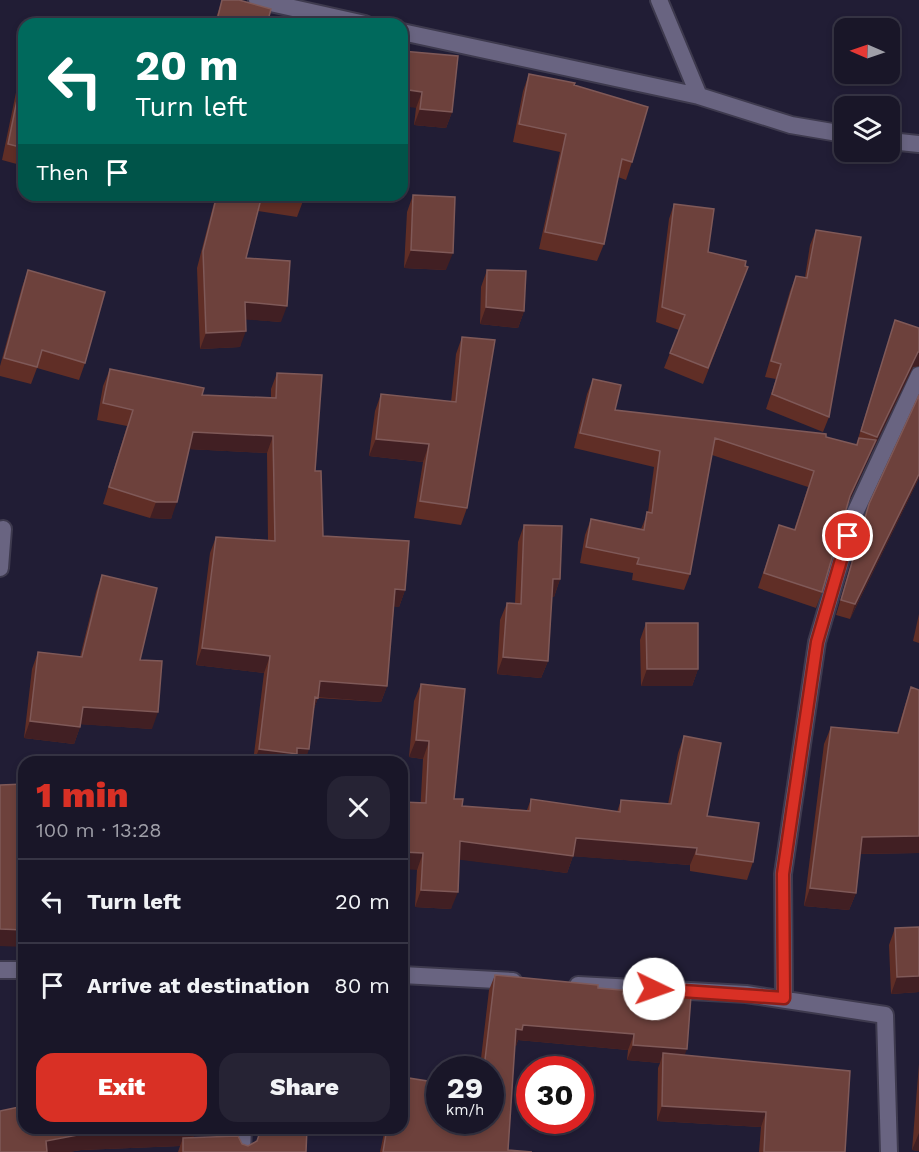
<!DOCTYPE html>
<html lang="en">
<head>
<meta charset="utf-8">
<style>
	body { margin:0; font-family:"Work Sans",sans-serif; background:#262334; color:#f1f3f6; height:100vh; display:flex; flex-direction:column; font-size:22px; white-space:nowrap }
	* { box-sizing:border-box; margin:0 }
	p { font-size:20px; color:#9f9fa8 }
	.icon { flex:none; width:33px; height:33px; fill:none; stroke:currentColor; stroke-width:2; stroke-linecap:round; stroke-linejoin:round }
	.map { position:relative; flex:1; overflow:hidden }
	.drawer { position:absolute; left:18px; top:756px; width:390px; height:378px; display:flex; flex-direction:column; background:#191628; border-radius:18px; box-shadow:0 3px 9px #0003,0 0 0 2px #373545 }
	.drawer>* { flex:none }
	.hud { position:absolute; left:18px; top:18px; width:390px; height:183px; border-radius:18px; box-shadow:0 3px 9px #0003,0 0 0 2px #373545; background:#00695c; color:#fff; overflow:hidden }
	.needle { width:39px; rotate:272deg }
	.buttons { position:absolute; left:834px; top:18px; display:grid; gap:12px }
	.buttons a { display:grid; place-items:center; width:66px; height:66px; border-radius:12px; background:#191628; box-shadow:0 3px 9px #0003,0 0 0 2px #373545; font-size:30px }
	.speed { position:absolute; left:426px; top:1056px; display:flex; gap:12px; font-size:30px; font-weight:700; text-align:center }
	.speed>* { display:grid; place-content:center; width:78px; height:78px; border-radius:50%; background:#191628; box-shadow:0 3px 9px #0003,0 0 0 2px #373545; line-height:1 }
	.speed small { font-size:15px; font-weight:400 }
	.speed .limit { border:9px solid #d22; background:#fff; color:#111 }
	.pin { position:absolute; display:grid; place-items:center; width:51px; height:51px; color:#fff; margin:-26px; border:3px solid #fff; border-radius:50%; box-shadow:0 2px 6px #0007 }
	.me { position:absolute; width:66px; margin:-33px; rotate:93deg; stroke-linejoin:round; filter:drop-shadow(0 0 4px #0008) }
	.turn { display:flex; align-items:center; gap:21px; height:126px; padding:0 18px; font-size:27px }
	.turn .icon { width:78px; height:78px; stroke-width:2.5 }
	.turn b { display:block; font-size:42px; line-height:51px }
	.then { display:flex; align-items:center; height:57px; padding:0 18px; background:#0003; gap:12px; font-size:22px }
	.round { display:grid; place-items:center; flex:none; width:63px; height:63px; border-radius:18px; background:#262334 }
	.summary { display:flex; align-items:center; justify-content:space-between; height:102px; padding:0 18px }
	h1 { font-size:36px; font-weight:800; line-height:45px; color:#d93025 }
	.button { display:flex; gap:12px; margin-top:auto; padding:12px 18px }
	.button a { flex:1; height:69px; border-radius:18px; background:#d93025; color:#fff; font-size:24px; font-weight:800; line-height:69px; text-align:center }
	.button a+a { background:#262334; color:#f1f3f6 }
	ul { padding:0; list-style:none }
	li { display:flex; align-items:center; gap:18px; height:84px; padding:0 18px; border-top:2px solid #373545 }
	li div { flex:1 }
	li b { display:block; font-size:22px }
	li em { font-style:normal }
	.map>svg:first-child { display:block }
</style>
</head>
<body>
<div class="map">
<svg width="919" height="1152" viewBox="0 0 919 1152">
	<rect width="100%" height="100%" fill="#211d35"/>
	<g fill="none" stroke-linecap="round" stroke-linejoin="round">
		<defs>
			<path id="minor" d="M257,0l108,24
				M659,0l40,96
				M402,32l297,64 92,29 53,9
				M890,141l29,3
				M0,568l3,-39
				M0,970h24
				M402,975l111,6
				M578,985l168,9 139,21 4,137
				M784,998l-1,-124 34,-232 37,-127 65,-140
				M242,1152l1,-24"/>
		</defs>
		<use href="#minor" stroke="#3e3a4e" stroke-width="20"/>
		<use href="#minor" stroke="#696481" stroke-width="16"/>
	</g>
	<path fill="#602e26" d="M222,0l45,24h-53z
		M402,51l50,61 -6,16 -32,-3 2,-17z
		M24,54v112l-22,-6z
		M529,74l45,11 58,77 -6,18 -8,-3 -14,67 -7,17 -58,-12 21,-97 -47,-10 10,-51z
		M216,195h88l-1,6 -6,16 -39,-6 -12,47 35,64 -35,-3 -6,28 -40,2 -3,-81z
		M413,195l33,75 -42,-2 3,-56z
		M674,204l34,48 40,15 -45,117 -39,-16 15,-38 -23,-8 13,-103z
		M816,230l13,187 -6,15 -57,-23 10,-30 -11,-2 25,-86 6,-15 9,1 5,-32z
		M28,270l57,93 -6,17 -42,-12 -6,16 -31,-8v-10l22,-79z
		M487,270l37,41 -6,17 -38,-4 1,-37z
		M895,320l24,8v38l-6,1 -42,85 -24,53 -25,87 -6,16 -58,-20 21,-63 15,5 14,-43 -96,-32 -22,119 -6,16 -52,-10 1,-7 -53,-10 5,-28 6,-16 50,10 7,-17 6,-45 -80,-19 13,-54 6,-15 22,31 211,27 30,8z
		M462,337l5,171 -6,17 -47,-7 9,-56 -54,-6 6,-45 6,-17 70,8 5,-48z
		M110,369l92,26 69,3v-9l6,-16 38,98 8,65 82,54 -6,17 -5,-1 -7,80 -6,16 -63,-4 -5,13 -8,51h-52l11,-89 -68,-8 14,-112 6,-16 52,3 -1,-87 -78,-4 -18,70 -21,-1 -47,-14 24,-78 -30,-6 6,-34z
		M919,395v83l-69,141 -14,-4 28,-96 5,-15z
		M524,525l36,54 -6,18h-2l-4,64 -7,17 -44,-4 3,-54 7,-17h8l3,-61z
		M102,575l38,85 12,69 -71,-5 -7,20 -50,-6 8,-69 6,-17 42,5 16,-65z
		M919,614v29l-6,-2z
		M646,623l52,46 -6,17h-51l-1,-46z
		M421,684l33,115 8,7 65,4 4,-11 86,13 4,-12 47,4 10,-51 6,-17 23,80 46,46 -6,18 -57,-9v-6l-117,-9 -6,17 -108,-14 -8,50 -36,-2 8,-148 -14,-2 5,-56z
		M911,687l8,3v163l-59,1 -4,39 -7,17 -45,-4 20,-162 7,-17 66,5 8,-27z
		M919,927v65l-28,2 -2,-49 6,-17z
		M495,975l103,13 86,67 161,97h-86l2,-25 -104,-6 1,-53 2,-5 -33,-3 1,-10 -110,-10 -2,6h-1l-7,104 24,2h-152l5,-24h17l38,-8 50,-50h-19l1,-3h8l9,-77z
		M919,1064v87l-7,-1z
		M265,1128h42l-1,24h-128l2,-6 -99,4 -12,2h-69l193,-14 49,6 6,2 8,-5 7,-6z"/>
	<path fill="#411f23" d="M402,89l20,3 -6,16 -14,-2z
		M420,109l32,3 -6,16 -32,-3z
		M411,250l42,3 -7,17 -42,-2z
		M245,302l42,4 -6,16 -42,-3z
		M486,307l38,4 -6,17 -38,-4z
		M246,331l-6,16 -40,2 6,-16z
		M918,352h1v14l-6,1 -41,85 5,-15z
		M193,432l80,4 -6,17 -80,-4z
		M376,439l53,5 -6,18 -54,-6z
		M876,440l-6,16 -26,56 6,-16z
		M919,474v4l-69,141 5,-15z
		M156,502h21l-6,17 -21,-1z
		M553,579h7l-6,18 -7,-1z
		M395,589l10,1 -6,17 -10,-1z
		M202,648l68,8 -6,17 -68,-8z
		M503,657l45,4 -7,17 -44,-4z
		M647,669h51l-6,17h-51z
		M320,681l67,5 -6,16 -64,-5 1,1 -6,16h-3z
		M83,707l75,5 -6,17 -76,-5z
		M30,721l50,6 -6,17 -50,-6z
		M416,740l13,1 -6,18 -14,-2z
		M297,748l12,1 -4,13h-51l5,-13z
		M919,836v17l-64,1 7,-17z
		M576,838l121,10 -7,17 -120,-9z
		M460,841l113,15 -6,17 -113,-14z
		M402,852l21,1 -6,17 -15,-1z
		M810,888l46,5 -7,17 -45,-4z
		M421,890l37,2 -7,17 -36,-2z
		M0,929l24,1v17l-24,-1z
		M919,976v16l-28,2 6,-17z
		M523,1025l111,9 -6,16 -110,-10 -2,6 -6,-1 6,-16z
		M633,1045l54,4 -6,16 -18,-12 -3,10 -33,-3z
		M662,1106l104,6 -5,15 -104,-6z
		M197,1129l-7,17 -7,-8 -3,8 -99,4 -12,2h-27l4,-11 42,-8z
		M919,1133v18l-7,-1z"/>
	<path fill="#6d413c" stroke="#7f5958" stroke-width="1.5" d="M222,0h17l32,9 -4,15h-51z
		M33,21l14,3h-14z
		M402,51l56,5 -6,56 -32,-3 2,-17 -20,-3z
		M24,66v82l-16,-4z
		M529,74l46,9 -1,2 74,22 -16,55 -10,-3 -18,85 -59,-12 21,-98 -47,-10z
		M217,195h45l-16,63 44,3 -3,45 -42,-4 1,29 -40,2 -3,-82z
		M265,195h39l-1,6z
		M413,195l42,2 -2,56 -42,-3z
		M674,204l40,5 -6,43 38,9 -1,5 3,1 -40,101 -38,-15 15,-38 -23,-8z
		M816,230l45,7 -32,180 -57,-23 9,-30 -10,-3 25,-85 11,2z
		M28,270l77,22 -20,71 -43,-13 -5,17 -33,-9z
		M487,270l39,1 -2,40 -38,-4z
		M895,320l24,8v24h-1l-41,85 -16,-6z
		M462,337l33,3 -28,168 -47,-7 9,-57 -53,-5 5,-45 75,8z
		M110,369l94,19 -2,7 74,3 1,-25 45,2 -7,96h6l2,65 86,5 -4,49 -10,-1 -8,97 -67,-5 -2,17 -3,-1 -6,52 -12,-1v6l-38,-5 11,-93 -68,-8 14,-111 59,4 -2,-105 -80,-4 -16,70h-21l-47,-15 24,-77 -30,-7z
		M593,379l28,6 -6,25 211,24v3l31,8 2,-7 17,2 -26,56 -28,96 -58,-19 15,-48 16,5 19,-59 -99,-33 -25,136 -53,-10 2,-6 -53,-11 5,-28 53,11 3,-18 5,1 8,-62 -80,-18z
		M919,395v79l-64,130 -14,-4 28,-96z
		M524,525l38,1 -2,53h-7l-5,82 -45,-4 4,-54 14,1z
		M102,575l55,13 -17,72 22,1 -4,51 -75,-5 -3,20 -50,-6 8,-69 44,5z
		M646,623h52v46h-51z
		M421,684l44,5 -11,110h9l-1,7 68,5 1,-12 89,13 1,-12 50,4 13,-68 37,7 -14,73 52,7 -6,39 -57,-8 1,-6 -121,-10 -3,18 -113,-15 -2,51 -37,-2 2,-37 -21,-1v-50l24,1 3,-62 -13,-1z
		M911,687l8,3v146l-57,1 -6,56 -46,-5 21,-161 67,6z
		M24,784v146l-24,-1v-144z
		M919,927v49l-22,1 -2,-49z
		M495,975l103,10v3l93,8 -4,53 -54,-4 1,-11 -111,-9 -1,5 -6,-1 -8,121 24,2h-149l4,-24h15v-51l38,6v37h50v-50h-18v-3l12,1z
		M663,1053l187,18 -5,81h-81l2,-40 -104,-6z
		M24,1106v22h173v1l-109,4 -42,8 1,11h-47v-41z
		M266,1128h41l-1,24h-123v-14l55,-2 4,8 6,2 9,-5 2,-6 7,-1z"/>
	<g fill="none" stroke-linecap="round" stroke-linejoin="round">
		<defs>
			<path id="route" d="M654,989l130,9 -1,-124 34,-232 31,-106"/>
		</defs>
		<use href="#route" stroke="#8d1f18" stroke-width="15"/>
		<use href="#route" stroke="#d93025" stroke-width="10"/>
	</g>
</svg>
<div class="buttons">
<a><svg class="needle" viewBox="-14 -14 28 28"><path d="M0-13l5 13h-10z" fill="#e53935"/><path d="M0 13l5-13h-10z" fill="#9f9fa8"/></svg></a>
<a><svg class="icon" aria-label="layers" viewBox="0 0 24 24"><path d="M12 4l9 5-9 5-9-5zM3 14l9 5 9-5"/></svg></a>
</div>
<div class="speed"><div>29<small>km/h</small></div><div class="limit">30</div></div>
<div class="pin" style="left:848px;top:536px;background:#d93025"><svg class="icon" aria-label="arrive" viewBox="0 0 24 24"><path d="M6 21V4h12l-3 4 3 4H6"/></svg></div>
<svg class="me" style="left:654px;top:989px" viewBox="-20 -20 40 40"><circle r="19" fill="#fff"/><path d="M0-13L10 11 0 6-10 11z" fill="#d93025"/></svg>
<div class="hud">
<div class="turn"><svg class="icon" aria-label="left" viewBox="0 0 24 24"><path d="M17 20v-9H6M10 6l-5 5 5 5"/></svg><div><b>20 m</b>Turn left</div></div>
<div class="then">Then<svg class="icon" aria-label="arrive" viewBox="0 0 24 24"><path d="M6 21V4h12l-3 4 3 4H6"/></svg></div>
</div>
<section class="drawer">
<div class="summary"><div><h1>1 min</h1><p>100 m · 13:28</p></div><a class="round"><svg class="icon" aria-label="close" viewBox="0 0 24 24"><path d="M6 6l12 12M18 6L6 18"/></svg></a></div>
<ul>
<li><svg class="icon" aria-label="left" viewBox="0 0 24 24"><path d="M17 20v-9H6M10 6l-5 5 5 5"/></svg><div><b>Turn left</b></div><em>20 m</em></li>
<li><svg class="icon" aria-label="arrive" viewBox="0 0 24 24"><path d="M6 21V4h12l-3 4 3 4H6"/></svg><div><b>Arrive at destination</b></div><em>80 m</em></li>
</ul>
<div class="button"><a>Exit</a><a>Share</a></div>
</section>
</div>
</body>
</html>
